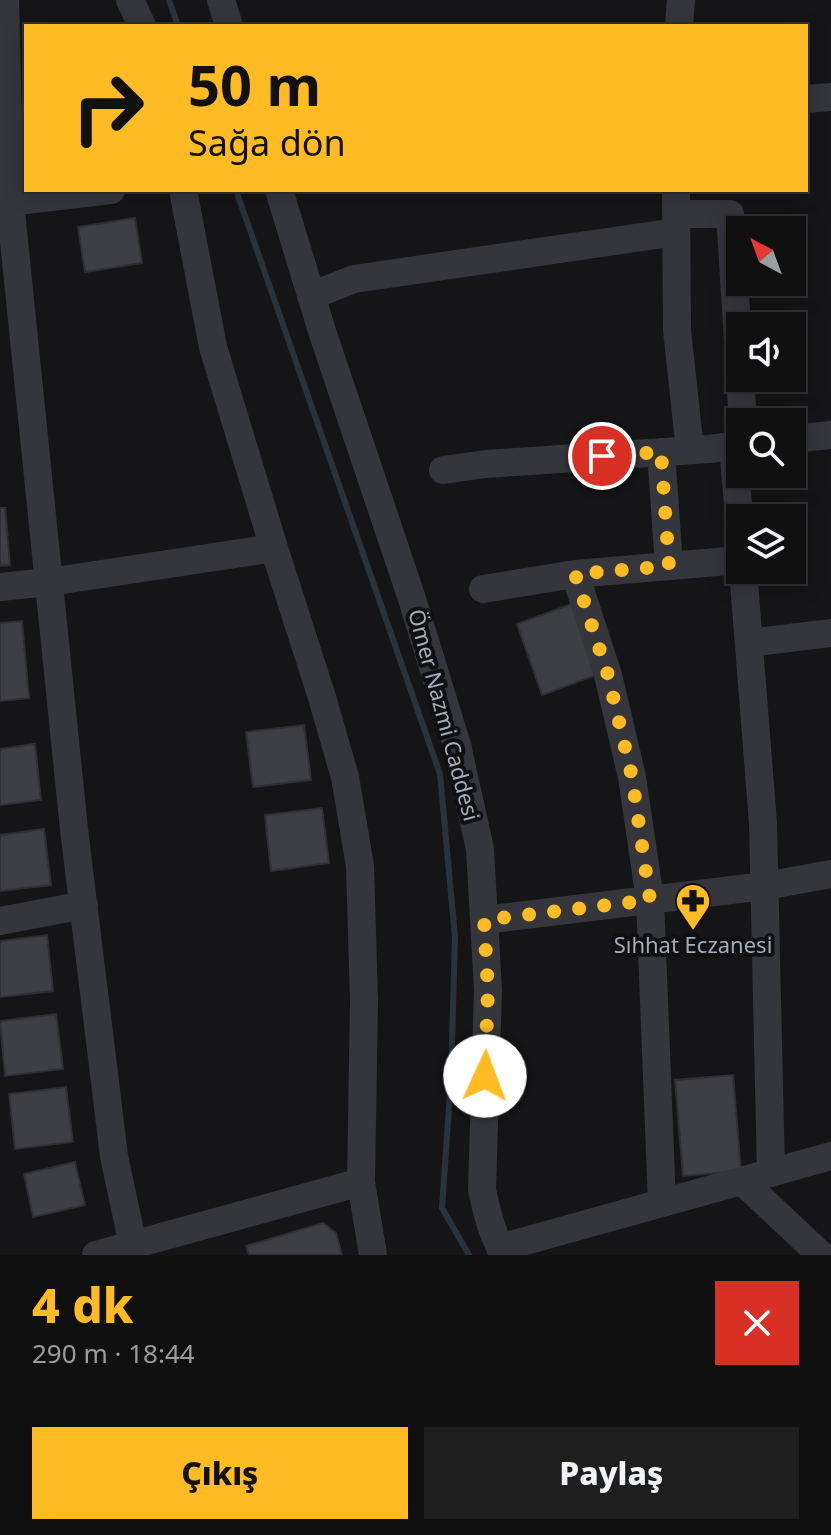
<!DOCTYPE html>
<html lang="tr">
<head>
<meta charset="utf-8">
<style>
	body { margin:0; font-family:"Noto Sans",sans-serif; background:#1e1e1f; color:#f1f3f6; height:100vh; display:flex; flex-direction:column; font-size:30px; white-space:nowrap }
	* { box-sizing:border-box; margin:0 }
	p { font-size:26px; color:#9c9d9f }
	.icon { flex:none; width:44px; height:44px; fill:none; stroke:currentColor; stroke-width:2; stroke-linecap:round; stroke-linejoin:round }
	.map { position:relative; height:1255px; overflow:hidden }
	.side { display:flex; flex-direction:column; background:#101011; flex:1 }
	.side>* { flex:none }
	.hud { position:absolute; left:24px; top:24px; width:784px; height:168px; border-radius:0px; box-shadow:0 4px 20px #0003,0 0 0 2px #303031; background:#ffbb24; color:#111; overflow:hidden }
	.needle { width:52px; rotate:319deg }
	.fabs { position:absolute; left:726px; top:216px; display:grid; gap:16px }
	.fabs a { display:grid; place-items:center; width:80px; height:80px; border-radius:0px; background:#101011; box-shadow:0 4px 20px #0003,0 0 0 2px #303031; font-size:40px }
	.pin { position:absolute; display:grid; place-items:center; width:68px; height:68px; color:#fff; margin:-34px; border:4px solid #fff; border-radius:50%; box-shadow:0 2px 8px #0007 }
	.me { position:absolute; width:88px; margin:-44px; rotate:2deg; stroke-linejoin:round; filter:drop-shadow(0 0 6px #0008) }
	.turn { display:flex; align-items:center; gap:28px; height:168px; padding:0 32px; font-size:36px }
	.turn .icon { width:104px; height:104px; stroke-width:2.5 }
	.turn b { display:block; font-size:56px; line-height:68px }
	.round { display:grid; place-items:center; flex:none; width:84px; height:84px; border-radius:0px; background:#1e1e1f }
	.summary { display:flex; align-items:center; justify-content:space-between; height:136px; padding:0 32px }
	h1 { font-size:48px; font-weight:800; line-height:60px; color:#ffbb24 }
	.button { display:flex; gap:16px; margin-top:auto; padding:16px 32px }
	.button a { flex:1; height:92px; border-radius:0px; background:#ffbb24; color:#111; font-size:32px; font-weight:800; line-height:92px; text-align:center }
	.button a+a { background:#1e1e1f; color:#f1f3f6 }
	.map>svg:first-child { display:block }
</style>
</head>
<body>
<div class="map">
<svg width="831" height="1255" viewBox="0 0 831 1255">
	<rect width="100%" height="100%" fill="#151517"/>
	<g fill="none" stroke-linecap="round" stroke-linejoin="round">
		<path stroke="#2a333c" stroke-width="6" d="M169,0l9,26
			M236,190l204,584 15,163 -4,141 -9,130 27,47"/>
	</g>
	<path fill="#3e3f44" stroke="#2f2e33" stroke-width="2" d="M135,218l7,45 -57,9 -7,-45z
		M0,508h5l5,57 -10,1z
		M574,603l25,71 -57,21 -25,-71z
		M22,621l7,77 -29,3v-78z
		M304,725l7,55 -58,7 -7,-55z
		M35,744l6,56 -41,5v-56z
		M322,808l7,55 -58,8 -6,-56z
		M44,829l7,56 -51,6v-56z
		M47,935l6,56 -53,6v-56z
		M56,1014l7,55 -58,7 -5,-55z
		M733,1075l8,96 -58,5 -8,-96z
		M66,1087l7,55 -58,7 -6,-55z
		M75,1162l10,43 -52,12 -9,-43z
		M323,1223l13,10 6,22h-93l-3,-9z"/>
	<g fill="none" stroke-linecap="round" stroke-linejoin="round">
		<path stroke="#35363c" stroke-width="28" d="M5,0l5,202 64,627 40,327 21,99
			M130,0l12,26
			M221,0l8,26
			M679,26l2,-26
			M806,99l25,-2
			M183,190l30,157 61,201 47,146 24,83 15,89 4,134 -3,182 12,73
			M279,190l43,141 90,268 45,146 23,104 8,141 -6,200c5,22 10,46 23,65
			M676,190l1,140 13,120
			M0,203l111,-13
			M676,214h54l13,208
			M311,296l43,-17 322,-47
			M792,439l39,-4
			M733,446l7,82
			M661,452l8,114
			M443,470l43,-6 223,-15 31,-4
			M743,570l20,253 8,350
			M575,574l33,101 24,102 18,123 12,303
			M0,587l49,-5 225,-34
			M483,589l92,-15 165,-14
			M749,643l82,-10
			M484,920l281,-34 66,-12
			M0,921l84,-16
			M742,1181l79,74
			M500,1248l331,-92
			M96,1255l265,-73"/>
	</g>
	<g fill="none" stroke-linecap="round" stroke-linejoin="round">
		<path stroke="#ffbb24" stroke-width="14" stroke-dasharray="0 25.2" d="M485,1076l3,-86 -4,-70 166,-20 -18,-123 -24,-102 -33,-101 94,-8 -8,-114 -59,4"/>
	</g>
	<defs>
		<symbol id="pharmacy-pin" viewBox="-11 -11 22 30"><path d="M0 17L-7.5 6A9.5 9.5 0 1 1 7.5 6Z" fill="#ffbb24" stroke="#101012"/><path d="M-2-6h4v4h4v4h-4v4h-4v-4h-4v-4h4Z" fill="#111"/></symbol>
	</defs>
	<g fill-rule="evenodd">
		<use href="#pharmacy-pin" x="673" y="881" width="40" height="54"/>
	</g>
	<g text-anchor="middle" stroke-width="8" stroke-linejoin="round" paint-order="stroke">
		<g font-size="22" fill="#a5abb8" stroke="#101012">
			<text transform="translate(444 715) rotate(75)" y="8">Ömer Nazmi Caddesi</text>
		</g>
		<g font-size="22" fill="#a5abb8" stroke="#101012">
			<text x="693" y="953">Sıhhat Eczanesi</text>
		</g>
	</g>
</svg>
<div class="fabs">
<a><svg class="needle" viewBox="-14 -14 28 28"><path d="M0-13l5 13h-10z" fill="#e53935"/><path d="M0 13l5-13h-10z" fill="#9c9d9f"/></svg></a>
<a><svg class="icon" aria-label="sound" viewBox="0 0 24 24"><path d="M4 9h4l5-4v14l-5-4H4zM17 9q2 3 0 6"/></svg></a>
<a><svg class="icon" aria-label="search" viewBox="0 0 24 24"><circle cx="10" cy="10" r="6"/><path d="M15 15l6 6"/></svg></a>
<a><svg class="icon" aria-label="layers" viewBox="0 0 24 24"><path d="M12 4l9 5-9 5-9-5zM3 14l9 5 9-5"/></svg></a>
</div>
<div class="pin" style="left:602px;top:456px;background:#d93025"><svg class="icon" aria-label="arrive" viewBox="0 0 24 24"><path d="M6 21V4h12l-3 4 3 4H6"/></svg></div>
<svg class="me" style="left:485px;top:1076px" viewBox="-20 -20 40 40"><circle r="19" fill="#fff"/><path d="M0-13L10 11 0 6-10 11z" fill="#ffbb24"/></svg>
<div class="hud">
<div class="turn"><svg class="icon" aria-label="right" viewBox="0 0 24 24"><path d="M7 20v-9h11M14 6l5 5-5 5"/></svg><div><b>50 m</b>Sağa dön</div></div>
</div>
</div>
<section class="side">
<div class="summary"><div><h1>4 dk</h1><p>290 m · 18:44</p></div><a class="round" style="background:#d93025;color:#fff"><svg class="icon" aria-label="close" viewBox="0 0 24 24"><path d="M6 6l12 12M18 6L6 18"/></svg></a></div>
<div class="button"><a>Çıkış</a><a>Paylaş</a></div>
</section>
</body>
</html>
